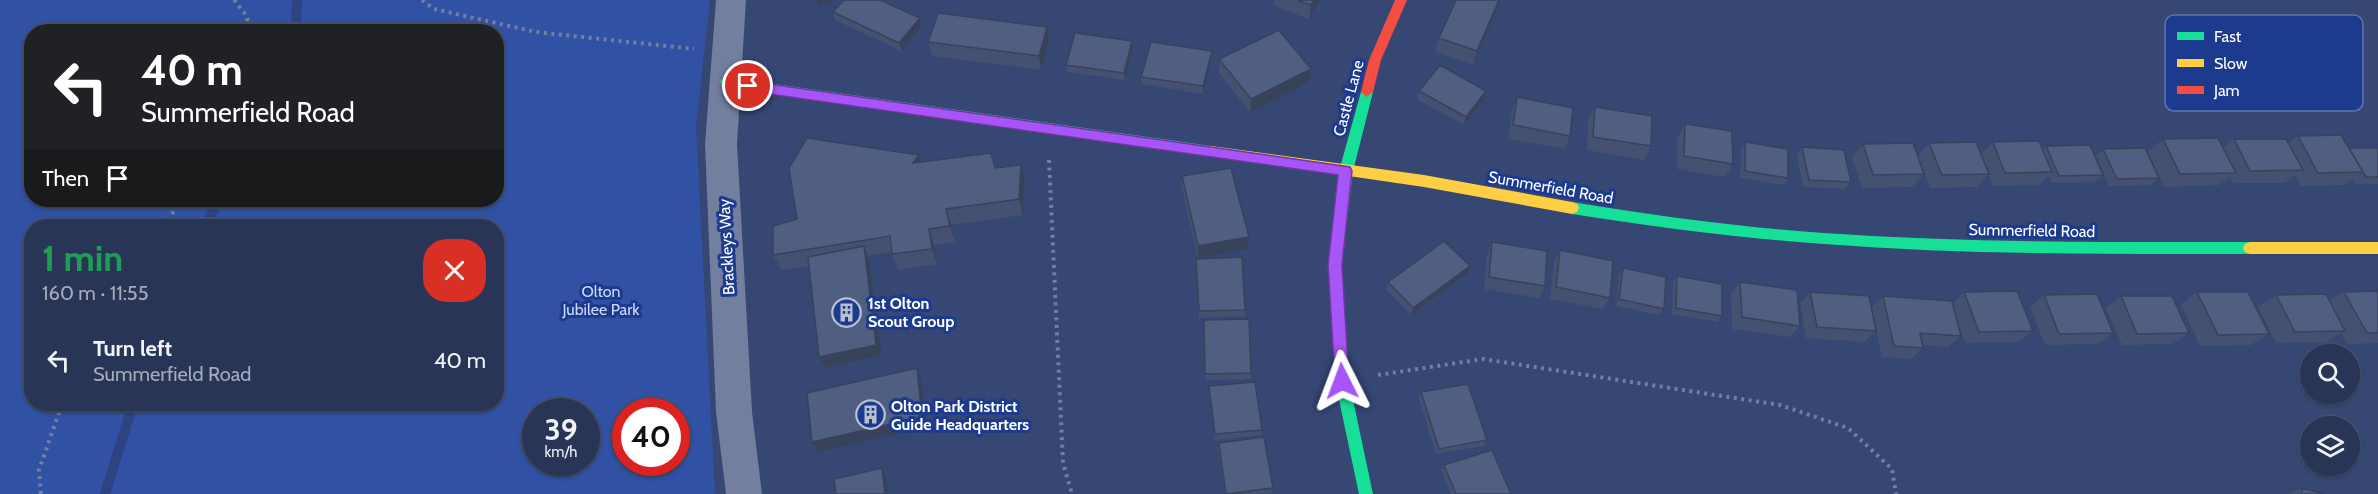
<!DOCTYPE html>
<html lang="en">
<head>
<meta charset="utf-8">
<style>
	body { margin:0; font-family:Cabin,sans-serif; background:#303d5d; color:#f1f3f6; height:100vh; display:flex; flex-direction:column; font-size:22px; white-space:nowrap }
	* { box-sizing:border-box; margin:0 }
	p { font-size:20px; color:#a5abba }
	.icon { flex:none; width:33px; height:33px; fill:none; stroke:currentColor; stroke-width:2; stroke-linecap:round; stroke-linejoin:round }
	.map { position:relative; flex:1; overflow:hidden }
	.details { position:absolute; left:24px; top:219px; width:480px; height:192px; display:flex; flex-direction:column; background:#283557; border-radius:24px; box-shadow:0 2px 4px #0004,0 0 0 2px #44506d }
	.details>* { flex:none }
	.banner { position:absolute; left:24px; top:24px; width:480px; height:183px; border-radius:24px; box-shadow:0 2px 4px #0004,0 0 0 2px #44506d; background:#202124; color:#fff; overflow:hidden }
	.fabs { position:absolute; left:2300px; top:344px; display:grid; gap:12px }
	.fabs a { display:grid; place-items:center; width:60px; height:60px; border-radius:50%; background:#283557; box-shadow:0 2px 4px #0004,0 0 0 2px #44506d; font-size:30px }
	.speed { position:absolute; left:522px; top:398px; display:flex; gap:12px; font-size:30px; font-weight:700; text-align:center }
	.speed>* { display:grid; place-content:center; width:78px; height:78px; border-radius:50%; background:#283557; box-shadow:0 2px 4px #0004,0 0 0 2px #44506d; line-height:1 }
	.speed small { font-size:15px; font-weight:400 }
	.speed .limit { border:9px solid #d22; background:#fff; color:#111 }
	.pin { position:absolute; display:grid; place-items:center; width:51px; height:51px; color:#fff; margin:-26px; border:3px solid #fff; border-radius:50%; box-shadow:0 2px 6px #0007 }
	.me { position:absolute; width:66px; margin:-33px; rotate:357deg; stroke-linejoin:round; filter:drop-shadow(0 0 4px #0008) }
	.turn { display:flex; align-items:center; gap:21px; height:126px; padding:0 18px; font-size:27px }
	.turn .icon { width:78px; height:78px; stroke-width:2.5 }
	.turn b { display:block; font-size:42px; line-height:51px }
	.then { display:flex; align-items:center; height:57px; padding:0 18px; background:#0003; gap:12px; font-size:22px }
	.round { display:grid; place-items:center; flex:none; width:63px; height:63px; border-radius:24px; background:#303d5d }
	.overview { display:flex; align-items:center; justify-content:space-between; height:102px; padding:0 18px }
	h1 { font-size:36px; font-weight:700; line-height:45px; color:#1e9e55 }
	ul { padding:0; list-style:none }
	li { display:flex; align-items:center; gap:18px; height:78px; padding:0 18px }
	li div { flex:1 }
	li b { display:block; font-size:22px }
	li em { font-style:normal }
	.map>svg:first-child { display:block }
</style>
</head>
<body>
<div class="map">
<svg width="2378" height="494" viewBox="0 0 2378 494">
	<rect width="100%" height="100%" fill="#364774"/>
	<path fill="#3051a4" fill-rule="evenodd" d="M0,0h710l-14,126 19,368h-715zM32,32h464v168h-464zM32,226h464v178h-464zM536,411h50v51h-50zM626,411h50v51h-50z"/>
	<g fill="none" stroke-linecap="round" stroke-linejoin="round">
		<path stroke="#2e4381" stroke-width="10" d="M296,32l1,-32
			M205,226l14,-26
			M105,494l28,-90"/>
		<path stroke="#727f9f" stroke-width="4" stroke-dasharray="3 4.5" stroke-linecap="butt" d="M234,0l12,15 5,17
			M422,0l12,9 102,23 158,17
			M1049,160l14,303 9,31
			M163,226l19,-26
			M1378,375l105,-16 297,46 68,23 44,41 4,25
			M41,494l-2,-24 23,-66"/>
		<path fill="#727f9f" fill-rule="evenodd" d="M716,0h30l-9,144 15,268 10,82h-36l-10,-82 -11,-268z"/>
		<path fill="#16e098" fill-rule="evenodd" d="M725,77l486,69 5,1 1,4 -1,4 -5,1 -486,-69 -6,-5z
			M1367,87l6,5 -20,79 -11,94 7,116 24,113h-14l-24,-113 -7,-116 11,-94 22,-79z
			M1572,202c84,14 167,25 252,31 142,10 284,9 426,9l5,2 2,4 -2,4 -5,2c-142,0 -284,1 -426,-10 -85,-6 -168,-17 -252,-30l-5,-2 -2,-4 2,-4z"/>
		<path fill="#ffcf43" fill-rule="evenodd" d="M1211,146l213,29 148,27 5,2 2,4 -2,4 -5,2 -148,-27 -213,-31 -5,-1 -1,-4 1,-4z
			M2250,242h128v12h-128l-5,-2 -2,-4 2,-4z"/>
		<path fill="#f24e42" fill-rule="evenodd" d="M1395,0h12l-26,60 -8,32 -6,5 -6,-5 8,-32z"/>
	</g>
	<path fill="#455170" d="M1274,0h46l-11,19 -35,-13z
		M833,12l87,6 2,8 -20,25 -67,-31z
		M1495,13l-22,52 -38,-13 4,-14z
		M1049,41l-8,29 -109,-14 -4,-14z
		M1133,49l-8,31 -58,-8 -1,-7z
		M1212,51l-1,8 -8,35 -61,-10 -1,-7z
		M1219,59l92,10 -2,13 -59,30 -31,-39z
		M1419,91h67l-2,8 -20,26 -47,-26z
		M1517,97l53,39 -5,13 -57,-10 4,-28z
		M1595,107l56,39 -7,14 -57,-10 1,-29z
		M1685,124l48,40 -8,13 -48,-8v-31z
		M2298,136l51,12h29v36h-23l-3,-5 -8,6 -43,1 -6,-11 -10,8h-52l-3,-6 -11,8 -55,2 -16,-35 15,-13 60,9 11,-9 54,4z
		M1745,142l43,36 -5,7 -43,-7 1,-29z
		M1993,142l50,7 3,-3 57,29 -8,7 -44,1 -3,-7 -9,9 -46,1 -5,-11 -11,12 -47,1 -12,-32 11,-13 52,11z
		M1863,144l61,30 -12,13 -50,1 -10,-31z
		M1802,147l49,35 -6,7 -42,-2 -6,-32z
		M2103,149l56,29 -8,7 -42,1 -13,-30z
		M919,155l2,7 74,6 30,13 -2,34 -72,10 4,17 -21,3 3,19 -39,6 -6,-18 -24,4 14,99 -57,13 -16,-102 -27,4 -9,-15 24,-36z
		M1182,176l67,61 -1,12 -50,9 -16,-69z
		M1492,242l53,44 -6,12 -55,-9 3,-35z
		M1560,250l50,48 -7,11 -53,-10 4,-37z
		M1196,266l49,44v6l-46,2z
		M1623,268l41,41 -5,6 -43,-9 3,-32z
		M1468,273l-57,42 -25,-26 2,-7z
		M1677,276l45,40 -5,6 -45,-8 1,-32z
		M1740,282l60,44 -10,11 -58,-8 -1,-35z
		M2378,291v52l-31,1 -6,-11 -15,9 -50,1 -18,-36 18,-12 53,6 15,-9z
		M1810,292l66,39 -12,11 -58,-4 -6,-35z
		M1964,292l69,39 -15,11 -53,1 -9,-25 5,18 -13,11 -25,-2v3l-12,11 -29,-2 -10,-50 11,-11 70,7z
		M2197,292l72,42 -18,11 -51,1 -19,-42z
		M2044,295l69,38 -15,11 -53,1 -15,-38z
		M2121,296l68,37 -17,11 -50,1 -16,-37z
		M1204,320l47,53v6l-46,1z
		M1209,386l53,44 -1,5 -46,5 -6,-48z
		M1421,392l66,48 -3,6 -48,8 -17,-56z
		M1219,443l54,45 -1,5 -9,1h-38l-7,-46z
		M1444,465l67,29h-60l-10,-24z
		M2301,488l24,6h-38z"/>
	<path fill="#38425b" d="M816,0h17l-15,7z
		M1314,0h6l-11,19 2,-14z
		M1499,0l-4,13 -22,52 4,-14z
		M920,18l2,8 -20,25 -3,-8z
		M1047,27l2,14 -8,29 -2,-14z
		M1132,41l1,8 -8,31 -1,-7z
		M1212,51l-1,8 -8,35v-8z
		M1311,69l-2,13 -59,30 1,-13z
		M1486,91l-2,8 -20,26 2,-8z
		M919,155l5,17 -11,-9z
		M1021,165l4,16 -2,34 -4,-16z
		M946,209l5,16 4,17 -5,-16z
		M929,229l5,16 3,19 -5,-15z
		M1249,237l-1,12 -50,9v-12z
		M864,246l5,12 13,97 -57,13 -6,-11z
		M1470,266l-2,7 -57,42 2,-7z
		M917,368l4,11 6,48 -108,25 -7,-10z
		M882,468l3,5 3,21h-3z"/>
	<path fill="#505e82" stroke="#38425b" stroke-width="1.5" d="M844,0h36l40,18 -21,25 -66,-31z
		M1297,0h17l-3,5z
		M1456,0h43l-22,51 -38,-13z
		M938,13l109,14 -8,29 -111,-14z
		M1279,30l32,39 -60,30 -32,-40z
		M1075,33l57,8 -8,32 -58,-8z
		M1151,42l61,9 -9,35 -62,-9z
		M1440,65l46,26 -20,26 -47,-26z
		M1517,97l56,11 -3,28 -57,-11z
		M1595,107l57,9 -1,30 -58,-9z
		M1685,124l47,7 1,33 -49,-8z
		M2341,135l22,37 -45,1 -20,-37z
		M807,138l112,17 -6,8 78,-10 4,15 26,-3 -2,34 -73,10 4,17 -21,3 3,20 -40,5 -2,-18 -117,19v-29l24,-7 -8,-51z
		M2218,138l18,35 -56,1 -17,-35z
		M2234,139h52l17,31 -53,1z
		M2039,141l13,31 -47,1 -12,-31z
		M1745,142l43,7v29l-43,-7z
		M1976,142l13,32 -47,1 -13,-32z
		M1913,143l11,31 -51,1 -10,-31z
		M2090,145l13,30 -44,1 -13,-30z
		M1802,147l42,3 7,32 -42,-2z
		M2145,148l14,30 -42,1 -14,-30z
		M2349,148h29v29h-12z
		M1231,168l18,69 -51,9 -16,-70z
		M1444,241l26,25 -57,42 -25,-26z
		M1492,242l55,9 -2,35 -56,-9z
		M864,246l12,99 -57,12 -11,-100z
		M1560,250l53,11 -3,37 -54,-11z
		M1242,257l3,53 -46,1 -3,-52z
		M1623,268l43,9 -2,32 -45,-10z
		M1677,276l45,8v32l-46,-8z
		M1740,282l57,8 3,36 -58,-9z
		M2017,291l16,40 -54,1 -15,-40z
		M2378,291v42h-11l-23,-41z
		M1810,292l59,4 7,35 -59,-4z
		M2197,292h51l21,42 -51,1z
		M2097,294l16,39 -54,1 -15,-39z
		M2326,294l19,37 -50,1 -19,-37z
		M1883,296l69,5 9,35 -41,-3 3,15 -29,-2z
		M2121,296h51l17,37 -52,1z
		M1249,319l2,54 -46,1 -1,-54z
		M917,368l5,49 -110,25 -5,-49z
		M1255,382l7,48 -47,4 -6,-48z
		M1468,384l19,56 -48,9 -18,-57z
		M1264,437l9,51 -47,6 -7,-51z
		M1492,450l19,44h-55l-12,-29z
		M882,468l3,26h-49l-2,-15z
		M2301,488l24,6h-23z"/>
	<path fill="#a855f7" stroke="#6d37a1" stroke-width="1.5" d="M748,81l602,86 2,4 -10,94 7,116 -2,5 -5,2 -5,-2 -2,-5 -7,-116 10,-90 -590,-84 -6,-5z"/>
	<defs>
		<symbol id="building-ring" viewBox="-11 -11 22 22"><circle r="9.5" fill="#1c3a8e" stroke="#b9bfce" stroke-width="1.5"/><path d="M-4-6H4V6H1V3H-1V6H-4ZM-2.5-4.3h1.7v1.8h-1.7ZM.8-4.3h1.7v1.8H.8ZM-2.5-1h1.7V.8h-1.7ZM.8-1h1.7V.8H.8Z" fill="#b9bfce"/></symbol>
	</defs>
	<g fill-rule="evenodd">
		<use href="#building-ring" x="830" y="296" width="33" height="33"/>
		<use href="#building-ring" x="854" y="398" width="33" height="33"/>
	</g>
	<g text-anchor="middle" stroke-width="6" stroke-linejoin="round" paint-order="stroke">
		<g font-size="16" fill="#fff" stroke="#1c3a8e">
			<text transform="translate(1348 98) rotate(-75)" y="6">Castle Lane</text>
			<text transform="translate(1551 187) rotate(10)" y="6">Summerfield Road</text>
			<text transform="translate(2032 230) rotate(1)" y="6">Summerfield Road</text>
			<text transform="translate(726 247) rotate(-93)" y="6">Brackleys Way</text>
		</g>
		<g font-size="16" fill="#cfdbfa" stroke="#1c3a8e">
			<text x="601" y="297">Olton<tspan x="601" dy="18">Jubilee Park</tspan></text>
		</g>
		<g font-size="16" font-weight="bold" fill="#fff" stroke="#1c3a8e" text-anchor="start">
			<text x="868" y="309">1st Olton<tspan x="868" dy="18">Scout Group</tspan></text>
			<text x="891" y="412">Olton Park District<tspan x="891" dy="18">Guide Headquarters</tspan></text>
		</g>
	</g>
	<rect x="2165" y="15" width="198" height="96" rx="9" fill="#1c3a8e" stroke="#6075b0" stroke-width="1.5"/>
	<rect x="2177" y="32" width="27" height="8" fill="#16e098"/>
	<rect x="2177" y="59" width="27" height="8" fill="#ffcf43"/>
	<rect x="2177" y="86" width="27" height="8" fill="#f24e42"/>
	<g font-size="16" fill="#fff">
		<text x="2214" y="42">Fast</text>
		<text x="2214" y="69">Slow</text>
		<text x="2214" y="96">Jam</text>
	</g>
</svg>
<div class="fabs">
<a><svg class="icon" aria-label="search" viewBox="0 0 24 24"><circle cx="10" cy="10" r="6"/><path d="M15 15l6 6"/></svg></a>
<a><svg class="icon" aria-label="layers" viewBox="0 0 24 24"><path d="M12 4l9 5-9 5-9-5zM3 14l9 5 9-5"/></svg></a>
</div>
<div class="speed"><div>39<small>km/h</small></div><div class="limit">40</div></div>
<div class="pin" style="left:748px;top:86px;background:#d93025"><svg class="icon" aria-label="arrive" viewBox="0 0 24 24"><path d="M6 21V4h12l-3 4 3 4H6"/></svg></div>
<svg class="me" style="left:1342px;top:381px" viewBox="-20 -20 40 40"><path d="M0-17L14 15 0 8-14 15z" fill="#a855f7" stroke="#fff" stroke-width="4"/></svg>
<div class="banner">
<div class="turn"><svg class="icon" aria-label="left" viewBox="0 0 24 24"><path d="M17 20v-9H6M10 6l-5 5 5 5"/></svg><div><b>40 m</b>Summerfield Road</div></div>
<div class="then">Then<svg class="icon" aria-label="arrive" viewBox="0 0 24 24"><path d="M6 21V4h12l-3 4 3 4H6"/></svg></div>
</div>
<section class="details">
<div class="overview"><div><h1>1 min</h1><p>160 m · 11:55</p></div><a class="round" style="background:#d93025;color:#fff"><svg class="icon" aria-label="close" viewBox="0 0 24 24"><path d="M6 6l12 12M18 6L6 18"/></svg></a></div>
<ul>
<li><svg class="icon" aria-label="left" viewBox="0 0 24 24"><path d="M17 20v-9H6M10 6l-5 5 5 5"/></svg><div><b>Turn left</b><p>Summerfield Road</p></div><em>40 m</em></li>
</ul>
</section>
</div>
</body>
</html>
